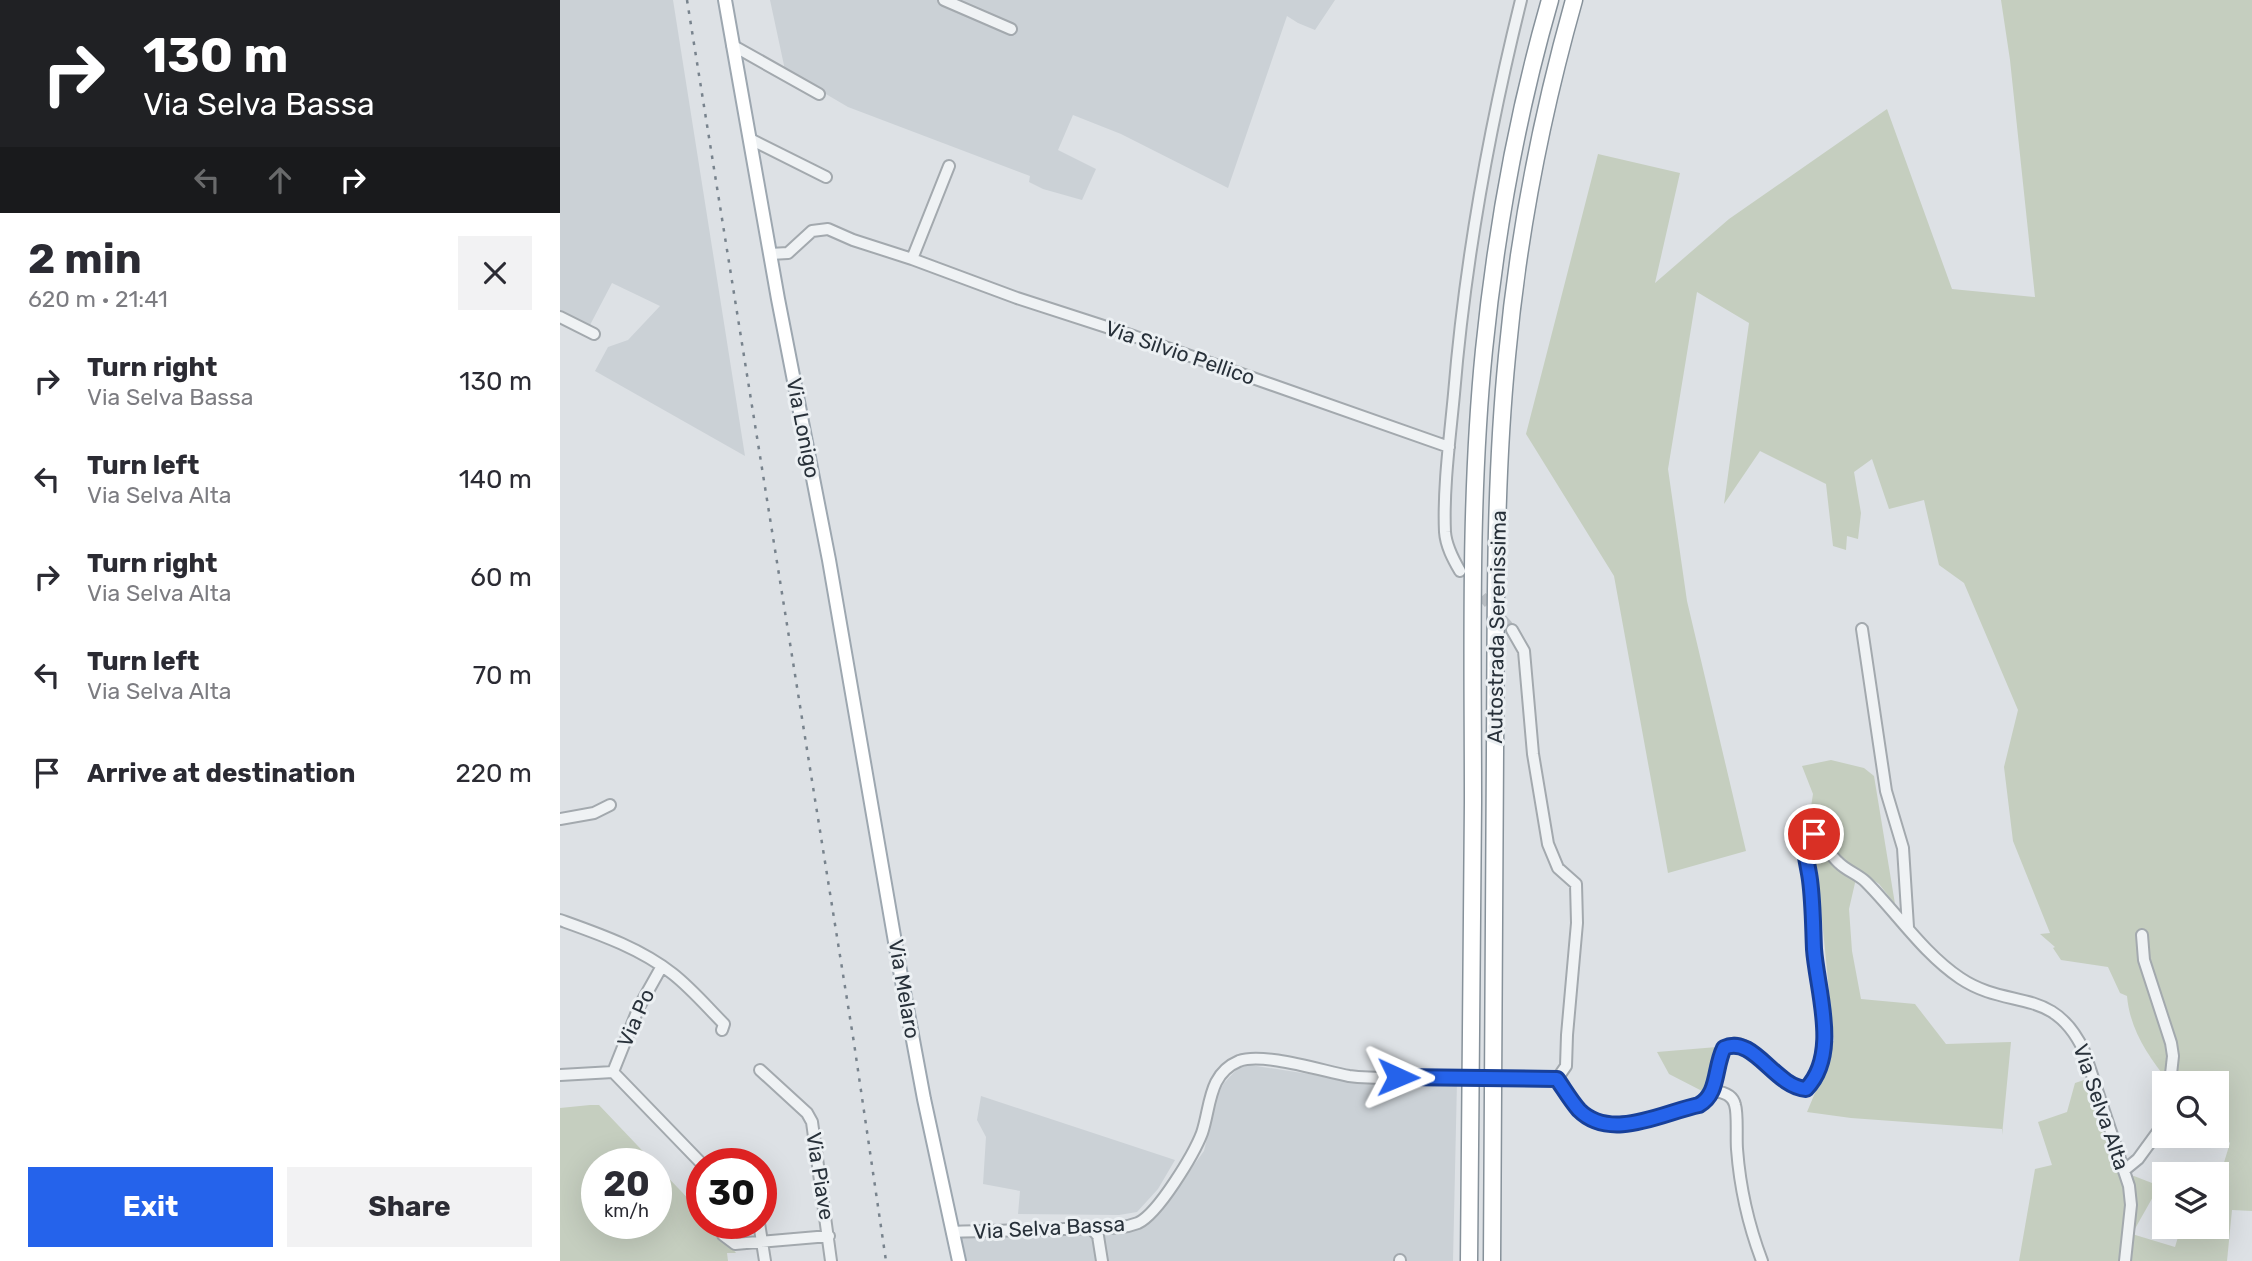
<!DOCTYPE html>
<html lang="en">
<head>
<meta charset="utf-8">
<style>
	body { margin:0; font-family:Rubik,sans-serif; background:#f2f2f3; color:#2b2b33; height:100vh; display:flex; flex-direction:column; font-size:26px; white-space:nowrap }
	* { box-sizing:border-box; margin:0 }
	p { font-size:23px; color:#7c7c81 }
	.icon { flex:none; width:38px; height:38px; fill:none; stroke:currentColor; stroke-width:2; stroke-linecap:round; stroke-linejoin:round }
	.map { position:relative; flex:1; overflow:hidden }
	.drawer { display:flex; flex-direction:column; background:#fff; width:560px }
	.drawer>* { flex:none }
	.hud { background:#202124; color:#fff; overflow:hidden }
	.tools { position:absolute; left:1592px; top:1071px; display:grid; gap:14px }
	.tools a { display:grid; place-items:center; width:77px; height:77px; border-radius:0px; background:#fff; box-shadow:0 7px 28px #0002; font-size:35px }
	.speed { position:absolute; left:21px; top:1148px; display:flex; gap:14px; font-size:35px; font-weight:700; text-align:center }
	.speed>* { display:grid; place-content:center; width:91px; height:91px; border-radius:50%; background:#fff; box-shadow:0 7px 28px #0002; line-height:1 }
	.speed small { font-size:18px; font-weight:400 }
	.speed .limit { border:10px solid #d22; background:#fff; color:#111 }
	.pin { position:absolute; display:grid; place-items:center; width:60px; height:60px; color:#fff; margin:-30px; border:4px solid #fff; border-radius:50%; box-shadow:0 2px 7px #0007 }
	.me { position:absolute; width:77px; margin:-38px; rotate:91deg; stroke-linejoin:round; filter:drop-shadow(0 0 5px #0008) }
	.turn { display:flex; align-items:center; gap:24px; height:147px; padding:0 28px; font-size:32px }
	.turn .icon { width:91px; height:91px; stroke-width:2.5 }
	.turn b { display:block; font-size:49px; line-height:60px }
	.lanes { display:flex; align-items:center; height:66px; padding:0 28px; background:#0003; justify-content:center; gap:35px; direction:ltr }
	.lanes .off { opacity:.35 }
	.round { display:grid; place-items:center; flex:none; width:74px; height:74px; border-radius:0px; background:#f2f2f3 }
	.headline { display:flex; align-items:center; justify-content:space-between; height:119px; padding:0 28px }
	h1 { font-size:42px; font-weight:700; line-height:52px }
	.cta { display:flex; gap:14px; margin-top:auto; padding:14px 28px }
	.cta a { flex:1; height:80px; border-radius:0px; background:#2563eb; color:#fff; font-size:28px; font-weight:700; line-height:80px; text-align:center }
	.cta a+a { background:#f2f2f3; color:#2b2b33 }
	ul { padding:0; list-style:none }
	li { display:flex; align-items:center; gap:21px; height:98px; padding:0 28px }
	li div { flex:1 }
	li b { display:block; font-size:26px }
	li em { font-style:normal }
	main { display:flex; flex:1; min-height:0 }
	.map>svg:first-child { display:block }
</style>
</head>
<body>
<main>
<section class="drawer">
<div class="hud">
<div class="turn"><svg class="icon" aria-label="right" viewBox="0 0 24 24"><path d="M7 20v-9h11M14 6l5 5-5 5"/></svg><div><b>130 m</b>Via Selva Bassa</div></div>
<div class="lanes"><svg class="icon off" aria-label="left" viewBox="0 0 24 24"><path d="M17 20v-9H6M10 6l-5 5 5 5"/></svg><svg class="icon off" aria-label="ahead" viewBox="0 0 24 24"><path d="M12 20V5M6 11l6-6 6 6"/></svg><svg class="icon" aria-label="right" viewBox="0 0 24 24"><path d="M7 20v-9h11M14 6l5 5-5 5"/></svg></div>
</div>
<div class="headline"><div><h1>2 min</h1><p>620 m · 21:41</p></div><a class="round"><svg class="icon" aria-label="close" viewBox="0 0 24 24"><path d="M6 6l12 12M18 6L6 18"/></svg></a></div>
<ul>
<li><svg class="icon" aria-label="right" viewBox="0 0 24 24"><path d="M7 20v-9h11M14 6l5 5-5 5"/></svg><div><b>Turn right</b><p>Via Selva Bassa</p></div><em>130 m</em></li>
<li><svg class="icon" aria-label="left" viewBox="0 0 24 24"><path d="M17 20v-9H6M10 6l-5 5 5 5"/></svg><div><b>Turn left</b><p>Via Selva Alta</p></div><em>140 m</em></li>
<li><svg class="icon" aria-label="right" viewBox="0 0 24 24"><path d="M7 20v-9h11M14 6l5 5-5 5"/></svg><div><b>Turn right</b><p>Via Selva Alta</p></div><em>60 m</em></li>
<li><svg class="icon" aria-label="left" viewBox="0 0 24 24"><path d="M17 20v-9H6M10 6l-5 5 5 5"/></svg><div><b>Turn left</b><p>Via Selva Alta</p></div><em>70 m</em></li>
<li><svg class="icon" aria-label="arrive" viewBox="0 0 24 24"><path d="M6 21V4h12l-3 4 3 4H6"/></svg><div><b>Arrive at destination</b></div><em>220 m</em></li>
</ul>
<div class="cta"><a>Exit</a><a>Share</a></div>
</section>
<div class="map">
<svg width="1692" height="1261" viewBox="0 0 1692 1261">
	<rect width="100%" height="100%" fill="#dde1e5"/>
	<path fill="#cbd1d6" d="M0,0h113l72,456 -150,-85 13,-24 20,-7 32,-34 -48,-23 -22,42 -30,-15z
		M210,0h565l-20,30 -17,-7 -11,-7 -59,172 -107,-54 -48,-19 -15,35 38,19 -14,31 -39,-11 -14,-7 1,-6 -182,-69 -63,-37z
		M690,1065l110,17 97,-1 -4,180h-493l-5,-23 85,-6 60,2 20,-2 49,-33 35,-48 13,-56 7,-12 15,-16z
		M421,1096l194,64 -17,29 -21,23 -18,3 -101,-1 2,-23 -37,-7 3,-47 -9,-17z"/>
	<path fill="#c5cebf" d="M1441,0h251v1211l-20,-1 -5,51h-208l16,-92 17,-4 -14,-43 29,-10 8,-29 18,-6 34,101 7,-2 18,7 2,12 -22,39 43,13 6,-20h36v-42l13,-42 -13,-13v-47l-48,-1c-21,-26 -39,-52 -42,-86l-7,-3 -12,-26 -47,-7 -8,-12 2,-1 -15,-13 10,-1 -37,-92 -9,-74 14,-57 -54,-127 -25,-18 -15,-65 -35,9 -17,-50 -18,13 7,41 -3,26 -11,-3 -1,14 -13,-4 -7,-62 -66,-33 -36,53 25,-181 -52,-31 -29,177 19,132 59,250 -78,22 -54,-297 -88,-142 72,-280 82,19 -25,110 74,-64 158,-110 65,180 83,8 -25,-237z
		M1271,760l33,8 10,8 21,128 -16,-20 -21,-14 -9,39 3,42 9,48 54,5 31,40 65,-2 -9,93v-6l-151,-11 -44,-6 23,-55 -5,-15 9,-1 -17,-172 -9,-43 5,-32 -11,-28z
		M1157,1047l-13,45 -35,-18 -12,-22z
		M30,1105h9l56,59h-58v59h59v-58l46,48v10h10l24,30h-9l1,8h-168v-153z"/>
	<g fill="none" stroke-linecap="round" stroke-linejoin="round">
		<path stroke="#b9bec3" stroke-width="10" stroke-dasharray="10 5" stroke-linecap="butt" d="M912,585l40,45"/>
		<defs>
			<path id="minor" d="M384,0l67,29
				M172,45l87,49
				M192,140l74,37
				M210,254l18,-1 24,-22 16,-2 25,11 59,19 105,39 108,35 324,114
				M352,259l37,-93
				M0,317l34,17
				M900,571c-7,-12 -14,-25 -15,-39 -2,-44 5,-95 9,-138 11,-133 35,-265 67,-394
				M1302,629l24,162 17,57 5,79
				M952,630l12,21 9,103 15,90 10,24 18,16 1,39 -10,112 -1,31 -9,13
				M0,819l34,-6 16,-8
				M0,920c39,14 80,28 113,54 19,15 35,34 51,50l-2,6
				M1582,935l2,25 27,83 2,13 -3,27
				M200,1070l47,43 5,9 19,139
				M53,1072l26,-65 23,-41
				M0,1075l53,-3 89,92
				M960,1079h37c7,10 14,22 22,31 30,31 85,2 120,-5l8,-5 7,-9c9,1 19,4 21,14 3,9 1,32 2,44 3,40 11,75 25,112
				M1154,1091c0,-17 4,-58 30,-45 23,12 34,41 62,43 33,-34 13,-95 9,-136 -3,-24 -2,-48 -5,-71 -2,-16 -7,-32 -4,-49l5,-2c11,10 17,22 28,32 8,8 19,11 27,19 31,31 57,71 94,96 49,33 93,7 124,73l45,135 2,19 -6,56
				M1564,1168h3l11,-9 27,-37
				M199,1223l6,38
				M528,1228h3l7,8 4,25
				M392,1232c45,-2 89,-1 133,-4 19,-1 35,2 53,-5 20,-9 56,-69 64,-90 9,-27 6,-59 37,-72 24,-9 83,10 110,15 31,4 64,1 96,2
				M163,1235l12,9 94,-8
				M840,1261v-1"/>
			<path id="major" d="M165,0l53,299 51,261 70,405 25,134 35,162"/>
			<path id="highway" d="M909,1261c2,-153 4,-306 4,-459 0,-150 -4,-302 11,-452 12,-118 33,-236 66,-350
				M932,1261c1,-170 2,-340 3,-510 1,-131 -1,-263 12,-395 11,-120 34,-239 67,-356"/>
		</defs>
		<use href="#minor" stroke="#a3a9ae" stroke-width="14"/>
		<use href="#major" stroke="#9da7b0" stroke-width="16"/>
		<use href="#highway" stroke="#86919a" stroke-width="19"/>
		<use href="#minor" stroke="#eff2f4" stroke-width="10"/>
		<use href="#major" stroke="#fff" stroke-width="12"/>
		<use href="#highway" stroke="#fff" stroke-width="16"/>
		<path stroke="#78838d" stroke-width="2.5" stroke-dasharray="3.5 7" stroke-linecap="butt" d="M127,0l167,1043 32,218"/>
		<defs>
			<path id="minor-bridge" d="M885,1078l75,1"/>
		</defs>
		<use href="#minor-bridge" stroke="#a3a9ae" stroke-width="14" stroke-linecap="butt"/>
		<use href="#minor-bridge" stroke="#eff2f4" stroke-width="10"/>
	</g>
	<g fill="none" stroke-linecap="round" stroke-linejoin="round">
		<defs>
			<path id="route" d="M838,1077l159,2c7,10 14,22 22,31 32,32 85,2 120,-5 20,-11 15,-37 25,-57 29,-14 51,39 82,41 34,-35 11,-98 8,-140 -1,-23 -1,-46 -4,-69 -2,-16 -8,-33 -4,-48l5,-1 3,3"/>
		</defs>
		<use href="#route" stroke="#184099" stroke-width="18"/>
		<use href="#route" stroke="#2563eb" stroke-width="12"/>
	</g>
	<g text-anchor="middle" stroke-width="6" stroke-linejoin="round" paint-order="stroke">
		<g font-size="21" fill="#28313a" stroke="#ecf0f3">
			<text transform="translate(620 353) rotate(19)" y="7">Via Silvio Pellico</text>
			<text transform="translate(243 428) rotate(79)" y="7">Via Lonigo</text>
			<text transform="translate(937 627) rotate(-89)" y="7">Autostrada Serenissima</text>
			<text transform="translate(344 989) rotate(80)" y="7">Via Melaro</text>
			<text transform="translate(76 1018) rotate(-66)" y="7">Via Po</text>
			<text transform="translate(1541 1107) rotate(71)" y="7">Via Selva Alta</text>
			<text transform="translate(260 1176) rotate(81)" y="7">Via Piave</text>
			<text transform="translate(489 1228) rotate(-3)" y="7">Via Selva Bassa</text>
		</g>
	</g>
</svg>
<div class="tools">
<a><svg class="icon" aria-label="search" viewBox="0 0 24 24"><circle cx="10" cy="10" r="6"/><path d="M15 15l6 6"/></svg></a>
<a><svg class="icon" aria-label="layers" viewBox="0 0 24 24"><path d="M12 4l9 5-9 5-9-5zM3 14l9 5 9-5"/></svg></a>
</div>
<div class="speed"><div>20<small>km/h</small></div><div class="limit">30</div></div>
<div class="pin" style="left:1254px;top:834px;background:#d93025"><svg class="icon" aria-label="arrive" viewBox="0 0 24 24"><path d="M6 21V4h12l-3 4 3 4H6"/></svg></div>
<svg class="me" style="left:838px;top:1077px" viewBox="-20 -20 40 40"><path d="M0-17L14 15 0 8-14 15z" fill="#2563eb" stroke="#fff" stroke-width="4"/></svg>
</div>
</main>
</body>
</html>
